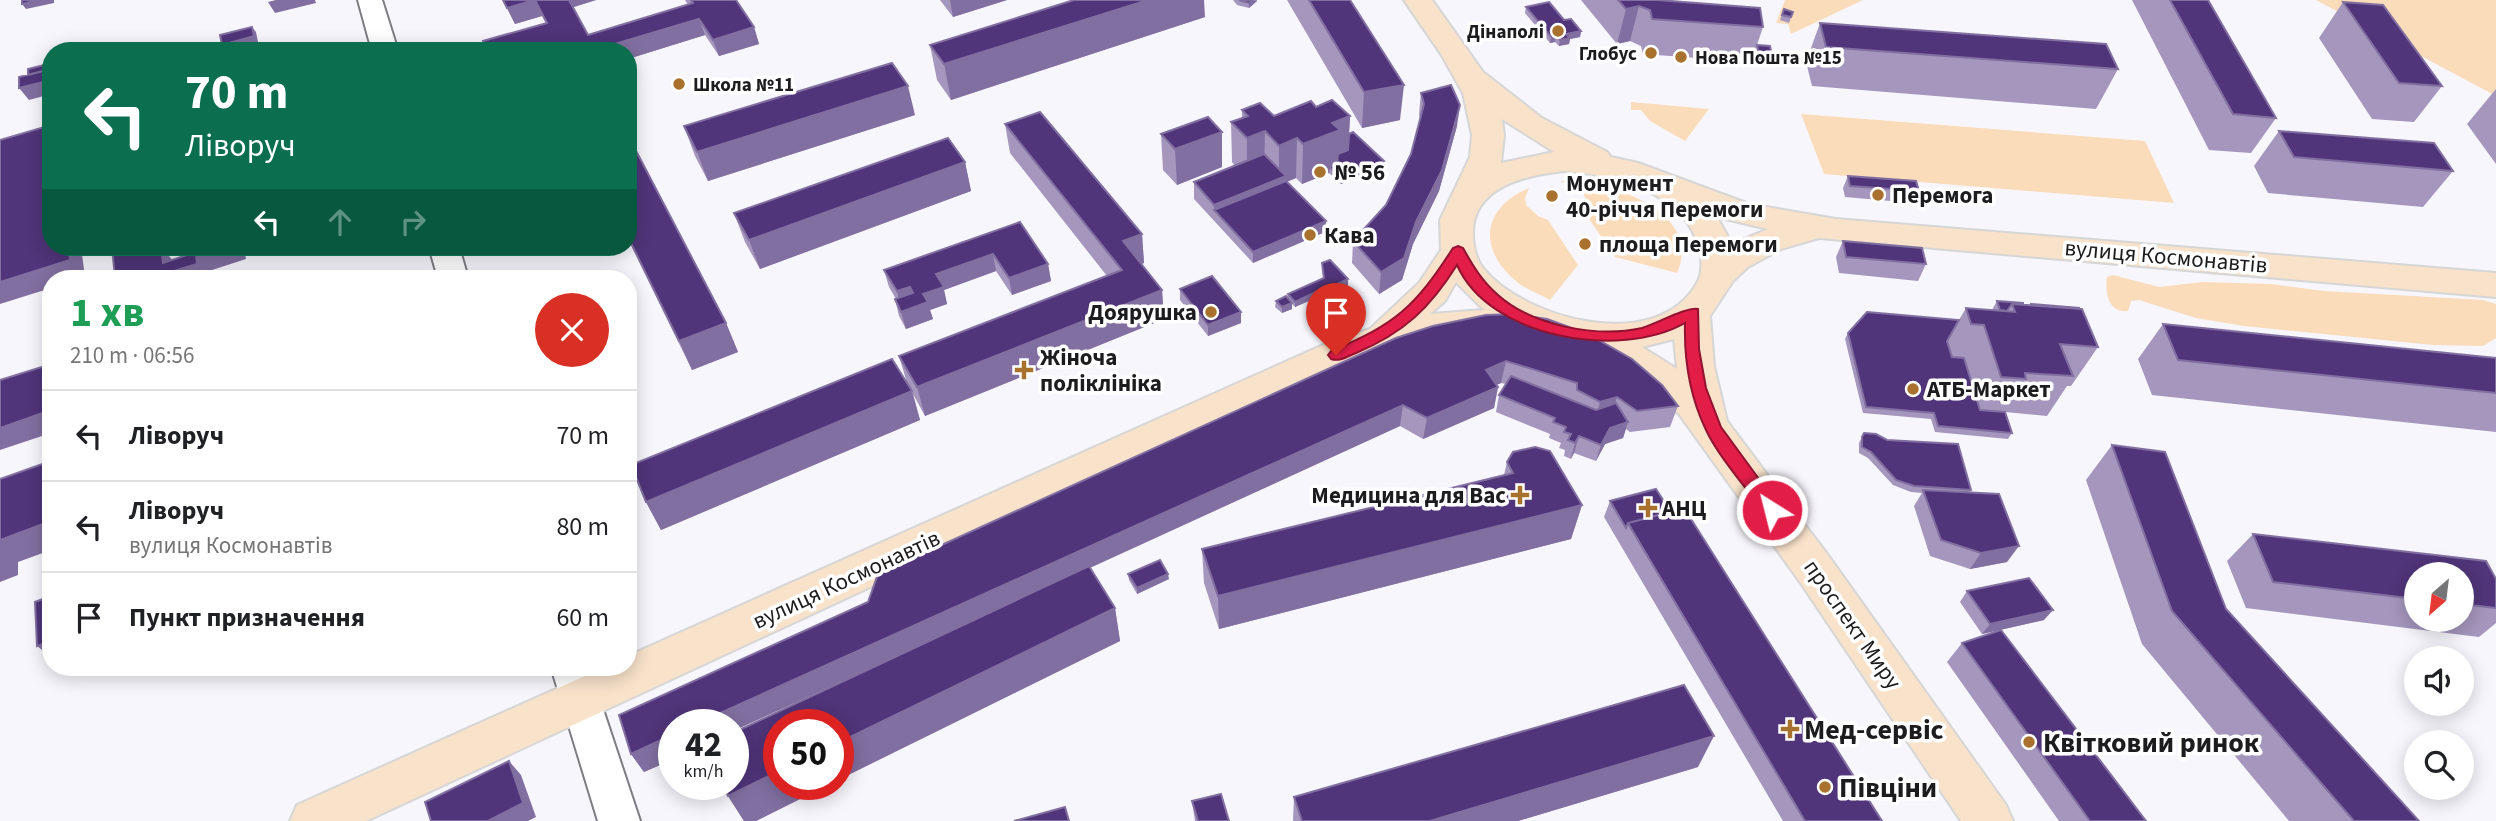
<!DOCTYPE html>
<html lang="uk">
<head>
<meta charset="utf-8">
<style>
	body { margin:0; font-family:"Source Sans 3",sans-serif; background:#f2f2f2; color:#202124; height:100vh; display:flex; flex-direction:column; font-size:26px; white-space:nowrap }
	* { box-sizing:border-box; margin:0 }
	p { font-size:23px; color:#757577 }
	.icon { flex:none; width:38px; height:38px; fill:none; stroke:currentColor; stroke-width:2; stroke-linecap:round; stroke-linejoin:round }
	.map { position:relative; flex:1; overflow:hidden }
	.details { position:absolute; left:42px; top:270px; width:595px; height:406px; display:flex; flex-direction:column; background:#fff; border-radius:28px; box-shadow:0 4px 18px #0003 }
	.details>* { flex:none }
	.banner { position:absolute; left:42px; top:42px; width:595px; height:214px; border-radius:28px; box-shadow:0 4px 18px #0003; background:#0b6e4f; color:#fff; overflow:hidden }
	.needle { width:46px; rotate:208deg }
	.controls { position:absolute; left:2404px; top:562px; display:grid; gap:14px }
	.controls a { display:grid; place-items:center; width:70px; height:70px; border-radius:50%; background:#fff; box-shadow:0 4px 18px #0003; font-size:35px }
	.speed { position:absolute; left:658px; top:709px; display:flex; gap:14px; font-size:35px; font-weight:700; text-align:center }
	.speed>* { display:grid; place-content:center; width:91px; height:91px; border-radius:50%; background:#fff; box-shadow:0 4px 18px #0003; line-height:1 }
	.speed small { font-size:18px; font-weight:400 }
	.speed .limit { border:10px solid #d22; background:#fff; color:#111 }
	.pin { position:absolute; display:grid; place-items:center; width:60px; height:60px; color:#fff; margin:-72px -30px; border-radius:50% 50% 50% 0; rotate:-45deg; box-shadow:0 0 7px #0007 }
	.pin .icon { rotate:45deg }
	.me { position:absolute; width:77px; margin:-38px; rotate:324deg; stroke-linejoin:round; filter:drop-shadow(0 0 5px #0008) }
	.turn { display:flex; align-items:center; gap:24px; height:147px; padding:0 28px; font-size:32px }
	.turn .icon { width:91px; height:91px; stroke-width:2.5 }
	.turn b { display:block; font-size:49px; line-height:60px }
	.lanes { display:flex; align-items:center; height:66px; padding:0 28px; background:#0003; justify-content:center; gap:35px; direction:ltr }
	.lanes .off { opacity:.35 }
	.round { display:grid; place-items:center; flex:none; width:74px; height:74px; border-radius:37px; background:#f2f2f2 }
	.headline { display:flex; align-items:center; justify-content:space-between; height:119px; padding:0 28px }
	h1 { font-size:42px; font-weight:700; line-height:52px; color:#1e9e55 }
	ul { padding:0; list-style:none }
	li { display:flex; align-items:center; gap:21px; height:91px; padding:0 28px; border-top:2px solid #e0e0e0 }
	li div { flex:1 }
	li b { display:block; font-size:26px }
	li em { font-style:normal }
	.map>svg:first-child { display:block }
</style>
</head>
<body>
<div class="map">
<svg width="2496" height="821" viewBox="0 0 2496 821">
	<rect width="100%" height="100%" fill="#f8f6fd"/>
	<path fill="#fadbba" d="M1785,0h78l-72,34 -3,-10 -12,-1z
		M2316,0h180v96z
		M1631,102l78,7 -24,32 -35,-20 -9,-11h-10z
		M1801,114l344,27 29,62 -350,-29z
		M1560,181c45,-2 145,29 117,92l-62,-16 -30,-44c8,-19 -10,-27 -25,-32z
		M1529,188l-4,10 1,7 12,11 10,4 30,45 -28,35c-11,-6 -23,-10 -33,-18 -40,-33 -35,-74 12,-94z
		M2113,275l46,12 44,-5 68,2 53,7 159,9 13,4v34l-13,8 -50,-1 -189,-19 -48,-8 -57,-18 -8,1 -3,10c-20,2 -23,-18 -21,-34z"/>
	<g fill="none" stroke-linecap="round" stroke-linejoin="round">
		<defs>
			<path id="minor" d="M358,0h24l16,51h-26z
				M429,247h30l9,31h-30z
				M551,667h38l51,154h-42z"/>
			<path id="major" d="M1404,0h28l51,72 59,46 65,34 4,5 27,6 111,41 87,15 660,54v24l-677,-59 -38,11 -33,18 -15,14 -23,35 4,50 13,55 103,137 176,247 7,16h-52l-161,-239 -121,-168 -46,-38 -53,-27 -2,-3 -34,-8 -33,-12 -3,6c-19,6 -39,3 -59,5 -35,4 -67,14 -100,28l-983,456h-76l7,-16 308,-138h23v-11l695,-311 47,-16 49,-46 22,-33 -1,-30 30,-63 2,-22 -9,-42 -22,-39zM1502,119l52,33 -53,11 3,-28zM1564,171c50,4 119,20 135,76 3,10 4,26 -2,36 -39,71 -171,38 -214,-15 -7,-9 -10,-23 -10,-35 0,-47 54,-58 91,-62zM1717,217l51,12 -36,15zM1456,282l28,28 -54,4 15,-13zM1674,339l3,30 -35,-22z"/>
		</defs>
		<use href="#minor" stroke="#7f7d84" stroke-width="4"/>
		<use href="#major" stroke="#d6d6d6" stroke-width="4"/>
		<use href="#minor" fill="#fff" fill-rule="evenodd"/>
		<use href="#major" fill="#f8e2ca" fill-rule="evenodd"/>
	</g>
	<path fill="#a496bc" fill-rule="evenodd" d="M503,0h93l-23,7 15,28 100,-30 -3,-5h51l18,27 5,17 -40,12 -14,-21 -77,24v-8l-82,-28 -4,-7 -27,8z
		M940,0h67l-54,17z
		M1233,0h24v1l-8,7 -12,-3z
		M1287,0h63l50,120 -38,8z
		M1581,0h77l105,27 -6,18 15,11 -2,6 -13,-1 -2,-8 -3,9 -109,-8 -2,-8 -11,-5 -13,3z
		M2132,0h76l68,118 -25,35 -42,-3z
		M2343,2l99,84 -28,36 -42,-3 -53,-81z
		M1526,7l38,13 17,11 -1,6 -10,2 -1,5 -10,2 -4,-4 -5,1 -25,-30z
		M1784,9l9,3 -4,11 -9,-3z
		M1205,17l-254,83 -14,-20 -7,-35z
		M1820,23l298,46 -22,40 -284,-23 -6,-24z
		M2496,89v75l-29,-40z
		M1421,93l36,33 -18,65 -26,53 -11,36 -23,14 -27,-31 1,-22 33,-36 25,-51 9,-35 -1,-5z
		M1316,107l34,9 -1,18 34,33 -42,17 -12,-11 -27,11 -6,-6 -9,4 39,39 -1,11 -72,31 -59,-64v-17l41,-16 -3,-4 -1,-40 11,-4v-8l32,6z
		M915,115l-207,66 -13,-25 -11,-30z
		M1005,124l137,110 2,29 -3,1 21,26 2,29 -239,97 -12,-22 7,26 -259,110 -15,-28 261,-119 -8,-27 208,-80 -97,-123z
		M2279,131l174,40 -30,36 -155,-14 -14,-27z
		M1161,134l61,33 -45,18 -14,-15z
		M628,146l98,177 12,29 -46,18 -64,-131z
		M965,162l6,29 -211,78 -15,-27 -11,-29z
		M1848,176l71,15 -5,12 -69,-6 -2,-9z
		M1020,222l28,42 3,17 -39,14 -16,-24 -52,19 3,14 -17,6 3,9 -27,10 -7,-13 -4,-17h1l-7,-12 -5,-17z
		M1843,241l83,23 -8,17 -79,-8 -3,-16z
		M1322,263l26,16v6l-16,7v6l-10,4 -4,-5 -23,10 -3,-3v5l-10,4 -7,-6 1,-6 11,-3 1,-4 35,-16z
		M1180,289l61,23v11l-33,13 -28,-36z
		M1997,301l26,3 7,1 1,-1 67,43 -27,39h-4l-20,30 -42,-4 7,21 -4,6 -73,-7 -4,-13 -68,-6 -18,-74 3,-6 111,-13 7,-12 26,2z
		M1515,314l32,5 41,15 44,25 30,26 16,21 -8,21 -40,5 -4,-3 -3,9 -18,6 -9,17 -22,-8 -3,6 -7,-3 1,-6 -6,-2 2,-5 -12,-5 1,-4 -54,-22 3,-17 7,-11 -5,-1 -5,2 2,2 -4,21 -71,31 -23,-13 -310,142 25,40 5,33 -282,139v-56h-59v60h51l-74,37h-12l-16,-25 -5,-12h10v-51l185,-86 -185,84v-7h-59v35l-30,13 -13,-18 -12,-39 249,-113 10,-28 518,-236 37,-12 53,-11z
		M2163,324l333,34v74l-344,-37 -14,-36z
		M1864,433l107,57 -1,2 37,70 -37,7 -40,-13 -16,-50 8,-13 -11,-1 -18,-7 -25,-27 -9,-5v-10z
		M2112,445l114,164 193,212h-130l-147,-177 -56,-164z
		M1507,462l75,43 -11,34 -352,90 -15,-46 -2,-34 302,-74z
		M1610,501l61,11 211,309h-99l-179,-304z
		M2253,534l243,45v44l-17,14 -233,-29 -19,-47zM2417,574h45v46h-45z
		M1128,574l41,5 -32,15 -8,-14z
		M1967,591l77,29 -62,14 -22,-32z
		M1962,643l184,178h-87l-112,-159z
		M1698,767l-180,54h-225l1,-24z
		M1192,801l37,20h-34z"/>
	<path fill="#826fa1" d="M38,0h16v3l-28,6 -4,-5z
		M276,0h39l1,3 -41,10 -7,-11z
		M535,0l7,16 -27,8 -8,-16z
		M568,0h28l-25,8z
		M950,0h57l-54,17z
		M1148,0h56l1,17 -254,83 -7,-36z
		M1252,0l5,1 -8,7v-5z
		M1639,6l-9,35 -13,3 9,-35z
		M699,19l6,16 -77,24v-8h-11l-2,-7z
		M252,27l4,5 2,10 -32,9 -4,-6z
		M754,27l5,17 -40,12 -6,-16z
		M1581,31l-1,6 -10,2 -1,5 -10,2 1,-6 6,-6z
		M1556,36l-1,6 -5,1 1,-6z
		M44,65l4,6 3,9v14l-22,6 -10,-12z
		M1404,85l-4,35 -38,8 2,-36z
		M908,86l7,29 -207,66 -11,-29z
		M1460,105l-3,21 -18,65 -26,53 -11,36 -23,14 2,-22 35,-50z
		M1350,116l-2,40 -11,14 -7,-3 -1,6 -27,11 1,-40 29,-21z
		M1265,131l-1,40 -17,7v-40z
		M1222,132v35l-45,18 -2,-36z
		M1297,138l-1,40 -82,32v-5l65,-26v-33z
		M1384,161l-1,6 -42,17v-5z
		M965,162l6,29 -211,78 -11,-29z
		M1326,221l-1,11 -72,31v-11z
		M1142,234l2,29 -18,7 -3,-29z
		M69,247h12l4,30 -5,1h-29v10l-51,16v-22z
		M138,247h27l-3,1 13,15 21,-9 22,-7h26l2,12 -37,12 1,7h-59l-12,-25z
		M993,254l3,17 -52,19 3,14 -17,6 3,9 -27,10 -5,-17 22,-18 13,-20z
		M1048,264l3,17 -39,14 -3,-17z
		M1348,279v6l-16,7v6l-10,4 1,-6 6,-8z
		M910,287l4,16 -13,5 -4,-17z
		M1162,290l2,29 -239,97 -8,-29z
		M1318,291v6l-23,10v-5z
		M1292,303v6l-10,4v-6z
		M1241,312v11l-33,13v-11z
		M726,323l12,29 -46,18 -13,-29z
		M1506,361l-5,22 -20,9 5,-22z
		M1498,387l-4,21 -71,31 4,-21z
		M912,391l8,29 -259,110 -15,-28z
		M1617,397l-6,21 -17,5 6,-21z
		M1403,405l-3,21 -667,305v-7h-37z
		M51,410v23l-51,17v-22z
		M1628,422l-5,16 -18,6 -9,17 5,-16 9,-17z
		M1579,436l-5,17 -3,6 4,-16z
		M1582,505l-11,34 -352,90 -1,-33z
		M51,521v29l-33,12v13l-18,7v-42z
		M2019,546l-12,16 -37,7 11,-16z
		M1168,574l1,5 -32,15v-6z
		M1115,608l5,33 -282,139v-37z
		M2053,610l-9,10 -62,14 8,-10z
		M51,641v16l-14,-11z
		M674,734v25l-30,13 -13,-18z
		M1714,736l-16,31 -180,54h-88z
		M509,761l12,14 15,42 -8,4h-40z
		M779,771v13h51l-74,37h-12l-16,-25z"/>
	<path fill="#50357a" stroke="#826fa1" stroke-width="2" d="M22,0h16l-16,4z
		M503,0h31l-27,8z
		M535,0h34l19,35 105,-32 -2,-3h45l18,27 -41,13 -14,-21 -84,25 3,7h-131l-4,-10 64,-18z
		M1074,0h74l-204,64 -14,-19z
		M1239,0h13l-3,3z
		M1309,0h41l54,85 -40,7z
		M1618,0h40l102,8 3,19 -111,-8 -2,-9 -11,-4 -13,3z
		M2170,0h38l68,118 -43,-4z
		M1549,2l15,18 7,-1 10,12 -15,3 4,4 -10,2 -4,-4 -5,1 -25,-30z
		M2343,2l40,3 59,81 -43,-3z
		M1784,9l9,3 -2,5 -9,-2z
		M1820,23l286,21 12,25 -292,-22z
		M252,27l2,9 -32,9 -2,-10z
		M1757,45l13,1 2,10 -13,-1z
		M892,63l16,23 -211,66 -13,-26z
		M44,65v6l-16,4v-6z
		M51,69v21v-10l-32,8v-11z
		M1451,85l9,20 -18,65 -26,52 -12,36 -23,14 -28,-31 33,-36 25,-51 13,-50 -3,-11z
		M1332,100l18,16 -18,7 8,7 -37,14 -6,-6 -18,8 -14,-15 -18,7 -16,-16 17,-6 -6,-6 18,-7 14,13 37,-15 5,6z
		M1040,112l102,122 -19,7 39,49 -245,97 -18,-31 223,-86 -117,-146z
		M1208,117l14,15 -47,17 -14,-15z
		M51,125v122h18l1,13 -70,22v-142z
		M2279,131l155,12 19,28 -159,-14z
		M1353,132l31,29 -43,18 -11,-12 7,-3 1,-10 10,-4 1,-16z
		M948,138l17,24 -216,78 -15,-27z
		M633,145l93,178 -47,18 -51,-104v-91z
		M1264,154l22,22 -72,29 -20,-23z
		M1848,176l68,5 3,10 -69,-5z
		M1286,181l40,40 -73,31 -39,-42z
		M1020,222l28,42 -39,14 -16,-24 -57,20 8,13 -21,7 5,8 -27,10 -6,-13 18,-6 -3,-6 -13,4 -13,-21z
		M1843,241l79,7 4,16 -80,-7z
		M112,247h26l1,6 22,-6 2,16 27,-9 -1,-7h29l-22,7 1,10 -46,14h-36z
		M1330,260l18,19 -19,9 3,4 -9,4 -5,-5 -23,11 -7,-8 36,-16 -2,-15z
		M1212,276l29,36 -33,13 -28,-36z
		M1286,296l6,7 -10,4 -6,-6z
		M1997,301l26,2v1h-11l-5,7 -7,-1z
		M2012,304l70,5 16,38 -38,-3 13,32 -48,-3 1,6 -25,-2 -17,-52 -13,-1 -5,-16 49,4z
		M2031,304l48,4v1l-48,-4z
		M1867,312l92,8 -12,21 5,16 12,1 16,52 25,2 7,21 -74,-7 -4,-13 -68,-6 -18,-74z
		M1515,314l32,5 41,15 44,25 30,26 16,21 -41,5 -20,-14 -17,5 -23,-12v-7l-71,-22 -20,9 12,17 -71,31 -24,-13 -707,319h-22v10l-43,20 -12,-39 249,-113 10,-28 518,-236 37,-12 53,-11z
		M2163,324l333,34v35l-318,-33z
		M892,359l20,32 -266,111 -15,-37z
		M51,364v46l-51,18v-48z
		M1511,376l85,34 20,-7 12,19 -18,6 -9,17 -22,-9 -4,7 -7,-3 3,-6 -7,-2 2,-5 -13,-5 2,-4 -56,-23z
		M1864,433l12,1 11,6 71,4 13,46 -57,-4 -18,-6 -25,-28 -9,-5v-10z
		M2112,445l53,7 61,157 193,212h-65l-182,-210z
		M1535,447l15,4 32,54 -364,91 -16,-47 311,-76 -6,-11 6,-10z
		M51,461v60l-51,19v-61z
		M1656,489l15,23 -43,11 -2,5 -16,-27z
		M1923,490l76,4 20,52 -38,7 -40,-13z
		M1684,508l198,313h-77l-177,-298z
		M2253,534l233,27 10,18v29l-34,-4v-30h-45v25l-144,-17z
		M1160,560l8,14 -31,14 -9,-14z
		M1089,566l26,42 -277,135v-19h-59v47l-51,25 -5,-12h10v-51z
		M2029,578l24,32 -63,14 -23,-33z
		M51,596v45l-14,5 -2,-44z
		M2001,630l145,191h-56l-128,-178z
		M1684,685l30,51 -284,85h-128l-8,-24z
		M509,761l14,42 -35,18h-57l-6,-19z
		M1221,794l8,27h-31l-6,-20z
		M1065,807l4,14h-55z"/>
	<path fill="#e11d48" stroke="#92132f" stroke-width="2" d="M1458,246l5,2c10,18 19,33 35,47 35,31 99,43 144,33 14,-4 46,-22 56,-19l1,40 7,39 15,39 57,78 3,5 -3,5h-12c-18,-25 -48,-59 -60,-85 -16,-33 -22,-70 -21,-107 -65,37 -196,15 -228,-58 -27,43 -53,68 -101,88 -8,3 -16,9 -25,6l-3,-4 3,-4c65,-27 84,-44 122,-103z"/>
	<g fill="#a8712d" stroke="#fff" stroke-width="2.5">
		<circle cx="1558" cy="31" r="7"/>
		<circle cx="1651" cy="53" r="7"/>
		<circle cx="1681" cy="57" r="7"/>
		<circle cx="679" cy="84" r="7"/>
		<circle cx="1320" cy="172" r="7"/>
		<circle cx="1878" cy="195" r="7"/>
		<circle cx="1552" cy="196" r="7"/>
		<circle cx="1310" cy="235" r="7"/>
		<circle cx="1585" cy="244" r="7"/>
		<circle cx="1211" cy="312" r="7"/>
		<path d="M1020.5 359.5h7v7h7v7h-7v7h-7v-7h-7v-7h7z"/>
		<circle cx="1913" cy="389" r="7"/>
		<path d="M1516.5 484.5h7v7h7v7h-7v7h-7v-7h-7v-7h7z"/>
		<path d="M1644.5 497.5h7v7h7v7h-7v7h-7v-7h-7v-7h7z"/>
		<path d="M1786.5 718.5h7v7h7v7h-7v7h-7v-7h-7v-7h7z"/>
		<circle cx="2029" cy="742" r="7"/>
		<circle cx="1825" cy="787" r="7"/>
	</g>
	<g text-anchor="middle" stroke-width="7" stroke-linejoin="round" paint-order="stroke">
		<g font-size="19" font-weight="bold" fill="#1c1b1d" stroke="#fff" text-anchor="end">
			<text x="1544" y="38">Дінаполі</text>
			<text x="1637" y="60">Глобус</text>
			<text x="1695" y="64" text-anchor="start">Нова Пошта №15</text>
			<text x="693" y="91" text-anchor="start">Школа №11</text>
		</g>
		<g font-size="23" font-weight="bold" fill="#1c1b1d" stroke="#fff" text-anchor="start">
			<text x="1334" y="180">№ 56</text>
			<text x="1566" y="191">Монумент<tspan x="1566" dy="26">40-річчя Перемоги</tspan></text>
			<text x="1892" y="203">Перемога</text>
			<text x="1324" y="243">Кава</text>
			<text x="1599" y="252">площа Перемоги</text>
			<text x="1197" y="320" text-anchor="end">Доярушка</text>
			<text x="1040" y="365">Жіноча<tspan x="1040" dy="26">поліклініка</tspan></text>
			<text x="1927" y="397">АТБ-Маркет</text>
			<text x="1506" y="503" text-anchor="end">Медицина для Вас</text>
			<text x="1662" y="516">АНЦ</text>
		</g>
		<g font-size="23" fill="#1c1b1d" stroke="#fff">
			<text transform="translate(2166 256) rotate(5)" y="8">вулиця Космонавтів</text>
			<text transform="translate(846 579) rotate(-25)" y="8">вулиця Космонавтів</text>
			<text transform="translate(1853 624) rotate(55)" y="8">проспект Миру</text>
		</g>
		<g font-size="28" font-weight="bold" fill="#1c1b1d" stroke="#fff" text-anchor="start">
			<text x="1804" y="739">Мед-сервіс</text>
			<text x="2043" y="752">Квітковий ринок</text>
			<text x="1839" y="797">Півціни</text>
		</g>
	</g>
</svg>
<div class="controls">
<a><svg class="needle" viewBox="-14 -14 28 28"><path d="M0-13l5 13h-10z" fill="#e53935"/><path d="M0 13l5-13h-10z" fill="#757577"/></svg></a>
<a><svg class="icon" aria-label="sound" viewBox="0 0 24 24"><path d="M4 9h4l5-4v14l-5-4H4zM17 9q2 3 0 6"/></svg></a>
<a><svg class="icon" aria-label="search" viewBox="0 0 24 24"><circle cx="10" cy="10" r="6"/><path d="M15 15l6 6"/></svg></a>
</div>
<div class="speed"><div>42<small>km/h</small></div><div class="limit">50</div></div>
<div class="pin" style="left:1336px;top:355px;background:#d93025"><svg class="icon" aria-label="arrive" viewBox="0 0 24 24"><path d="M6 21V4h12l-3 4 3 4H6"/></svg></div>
<svg class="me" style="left:1772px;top:510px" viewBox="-20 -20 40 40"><circle r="17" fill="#e11d48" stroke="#fff" stroke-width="3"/><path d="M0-11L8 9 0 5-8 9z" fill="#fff"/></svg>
<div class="banner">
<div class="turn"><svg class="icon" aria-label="left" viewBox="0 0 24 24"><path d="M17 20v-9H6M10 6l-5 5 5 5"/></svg><div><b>70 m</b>Ліворуч</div></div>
<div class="lanes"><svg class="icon" aria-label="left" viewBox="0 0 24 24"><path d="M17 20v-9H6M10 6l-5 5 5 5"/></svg><svg class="icon off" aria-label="ahead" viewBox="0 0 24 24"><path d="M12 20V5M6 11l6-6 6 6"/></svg><svg class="icon off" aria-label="right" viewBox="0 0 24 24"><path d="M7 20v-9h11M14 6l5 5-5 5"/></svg></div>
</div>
<section class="details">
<div class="headline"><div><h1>1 хв</h1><p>210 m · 06:56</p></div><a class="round" style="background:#d93025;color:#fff"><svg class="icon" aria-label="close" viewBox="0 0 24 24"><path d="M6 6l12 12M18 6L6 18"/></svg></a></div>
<ul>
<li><svg class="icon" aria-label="left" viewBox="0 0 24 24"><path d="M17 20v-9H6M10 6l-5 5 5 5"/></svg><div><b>Ліворуч</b></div><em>70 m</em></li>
<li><svg class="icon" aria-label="left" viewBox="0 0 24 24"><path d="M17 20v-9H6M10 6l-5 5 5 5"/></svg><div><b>Ліворуч</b><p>вулиця Космонавтів</p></div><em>80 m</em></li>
<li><svg class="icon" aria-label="arrive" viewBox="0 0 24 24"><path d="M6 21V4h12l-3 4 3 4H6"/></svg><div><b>Пункт призначення</b></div><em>60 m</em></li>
</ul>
</section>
</div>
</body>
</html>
